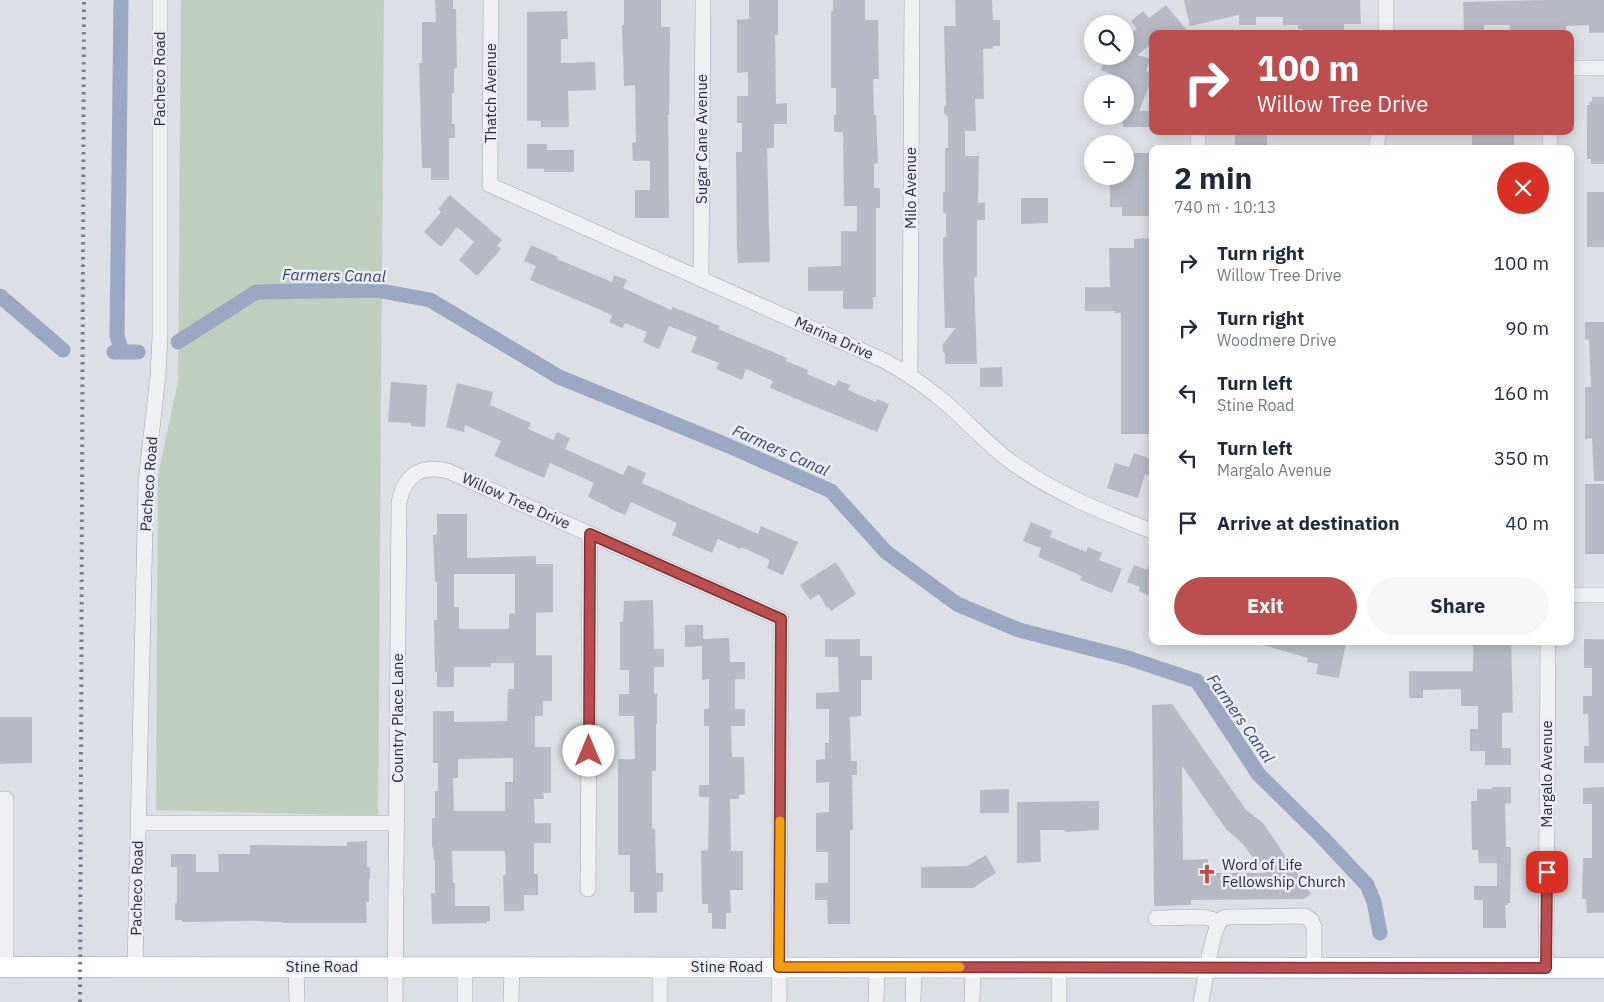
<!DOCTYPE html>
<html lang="en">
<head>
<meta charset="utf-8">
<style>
	body { margin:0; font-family:"IBM Plex Sans",sans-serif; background:#f6f6f7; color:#1f2937; height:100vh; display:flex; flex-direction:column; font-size:19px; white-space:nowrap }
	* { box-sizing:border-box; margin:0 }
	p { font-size:16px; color:#747a83 }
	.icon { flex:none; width:28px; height:28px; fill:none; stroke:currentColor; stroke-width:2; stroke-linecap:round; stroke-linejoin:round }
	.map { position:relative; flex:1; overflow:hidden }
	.sheet { position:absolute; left:1149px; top:145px; width:425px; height:500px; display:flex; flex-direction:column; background:#fff; border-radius:10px; box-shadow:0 2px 12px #0003 }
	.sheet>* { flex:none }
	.hud { position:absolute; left:1149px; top:30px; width:425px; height:105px; border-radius:10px; box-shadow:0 2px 12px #0003; background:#bd4e4f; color:#fff; overflow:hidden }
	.fabs { position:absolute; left:1084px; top:15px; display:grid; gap:10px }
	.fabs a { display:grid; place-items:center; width:50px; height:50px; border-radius:50%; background:#fff; box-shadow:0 2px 12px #0003; font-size:25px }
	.pin { position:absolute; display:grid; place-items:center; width:42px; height:42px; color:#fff; margin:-21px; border-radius:10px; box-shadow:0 2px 8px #0006 }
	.me { position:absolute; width:55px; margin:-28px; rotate:0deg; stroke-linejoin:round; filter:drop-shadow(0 0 4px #0008) }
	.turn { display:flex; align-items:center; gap:18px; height:105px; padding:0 25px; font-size:22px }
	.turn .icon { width:65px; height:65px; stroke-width:2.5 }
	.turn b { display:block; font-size:35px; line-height:42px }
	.round { display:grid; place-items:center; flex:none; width:52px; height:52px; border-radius:26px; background:#f6f6f7 }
	.summary { display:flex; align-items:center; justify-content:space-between; height:85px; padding:0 25px }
	h1 { font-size:30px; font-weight:700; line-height:38px }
	.cta { display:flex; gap:10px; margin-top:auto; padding:10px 25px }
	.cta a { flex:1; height:58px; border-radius:30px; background:#bd4e4f; color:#fff; font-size:20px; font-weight:700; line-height:58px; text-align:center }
	.cta a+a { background:#f6f6f7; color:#1f2937 }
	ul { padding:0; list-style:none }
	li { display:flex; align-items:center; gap:15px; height:65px; padding:0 25px }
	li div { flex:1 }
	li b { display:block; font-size:19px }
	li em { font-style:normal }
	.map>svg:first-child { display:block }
</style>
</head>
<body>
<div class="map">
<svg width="1604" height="1002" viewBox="0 0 1604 1002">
	<rect width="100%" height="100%" fill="#dcdfe5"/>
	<path fill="#c0cebf" d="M181,0h203l-6,816 -222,-6 2,-335 20,-94z"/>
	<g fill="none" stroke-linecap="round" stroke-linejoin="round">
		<path stroke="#9ba8c1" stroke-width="15" d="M121,0l-4,336 5,16
			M0,296l63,54
			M178,342l78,-50 120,-2 54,10 129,77 170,69 102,45 55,61 71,52 62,26 109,28 69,23 62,94 62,61 46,49 7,17 6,31
			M114,352h24"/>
	</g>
	<path fill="#b7bac4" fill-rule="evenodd" d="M435,0h18v9h3l1,59 -3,1v24h-2v31h3v14h-6v42h-18v-12h-9l-3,-105h3v-41h14z
		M624,0h37v27h9l-1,88h-1l1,103h-34v-28h15v-29h-17l-1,-18 4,-1 -1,-57 -11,1 -2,-61h2z
		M749,0h29v35h-3l1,69 11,-1v21h-13v24h-7l3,114 -32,1 -1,-11 -1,-100h6v-29h-5v-27h11v-24l-11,1v-53l12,-1z
		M833,0h32v20h13l1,59h-6l1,36h2l2,48 -4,1v24h6v20h-4v89h-3v12h-30v-18h-35v-24l33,-1v-35h16v-25h-13l-1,-74h-9v-17h2v-27h-5v-77h2z
		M955,0h37l1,20h7v26h-7v3h-10l1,50h-9l1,32h-11v25h14l-1,47 7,-1v18h-8v57h-3l3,87h-32v-10l-2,-3v-7l13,-16h-11l-2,-65v-25l3,-1v-23l-3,-2v-20h2v-44h3v-31l-4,-4v-6l2,-2 -2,-79h12z
		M1184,0h176l1,24h-17v9l-41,1v-5h-5v-4h-15v-8h-27v8h-17v-10l-49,11z
		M1546,0h58v33h-15v-8l-23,1v7l-42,1v-4h-14v-5h-26v8h-20l-1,-31z
		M1166,5l24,29h-38v9l-14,12 12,4 -4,12 6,2v5l-13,33h11v16h-27v-11h2v-36l-24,-10 5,-14h19v-17l12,-10 -6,-8 12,-10 6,7z
		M567,11l1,28h-7v24l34,-1 1,28 -28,1 1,36h-28v-6h-14v-109z
		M1592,97h12v67h-13v-5h-4v-54h3l-1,-3h3z
		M1235,131h32v18h-32z
		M1472,131h42v18h-42z
		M527,144h20v6h27v22h-30v-3h-17z
		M1134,153h18v24h-2v24h2v15h-30v-9h-12v-31h15v-13h9z
		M1587,192h17v55h-17z
		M450,195l52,45 -5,6 4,3 -24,27 -18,-16 15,-18 -17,-15 -16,20 -17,-15 17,-20 -3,-3z
		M1021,198h27v25l-27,1z
		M1152,238v196h-31v-121h-6v-2h-30v-24h25l-1,-39h25v-9z
		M531,245l27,12 -1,2 55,23 2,-7 13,5 -4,8 48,22 2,-3 47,19 -2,3 69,29 -1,3 22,9 -1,4 28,12 3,-6 12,5 -2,5 28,12 1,-3 12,5 -12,28 -107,-44 3,-7 -27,-12 -4,11 -26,-11 3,-6 -28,-11 6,-15 -28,-11 -10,23 -16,-7 4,-10 -22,-9 -3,5 -13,-6 3,-6 -2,-2 -80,-34 6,-14 -12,-5z
		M1585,322h19v159h-10l-2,-43 -7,1v-52h6l-2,-48 -4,1z
		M1002,367l1,20h-23v-19z
		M391,382l36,3 -2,42 -14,-1v-3l-23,-1z
		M457,383l36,9 -3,13 41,18 -3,6 25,11 4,-8 13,6 -5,11 58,26 5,-10 18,8 -4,10 116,51 3,-8 37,16 -15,33 -16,-7 3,-8 -29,-13 -1,2 -22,-10 -6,14 -40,-18 5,-12 -46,-21 -6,13 -16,-7v-1l-21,-10 6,-14 -44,-20 -6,15 -50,-22 7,-15 -36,-16 -1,7 -18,-5z
		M1134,453l18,6v18l-7,-3 -7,24 -31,-10 8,-25 14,4z
		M1585,484h19v70h-19z
		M437,514h30v44l69,-2v8h17v48l-17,1v42h16v46h-9v15h-8v31h16v46h-8l1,6h-10l1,24h16v20h-17v31h4v21h-14v16h-20l-1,-36h3l-1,-24h-53l1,32h2v23h35v15h-3v2l-55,1 -1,-31h4v-33h-1l-1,-13h-1v-29h3v-27h3v-28h-5v-52h21v11l53,-1 1,-32h6v-26h-23v4h-37v20h-17v-15h-2l-1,-52h3v-38h-2l-2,-47h4zM454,574h61v39l-6,1v15h-50v-22h-5zM513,758v24h-8v29h-51l-1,-33h5v-19z
		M1031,522l21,9 -2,6 36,15 2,-5 14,6 -3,7 23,9 -10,24 -32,-13 2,-4 -44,-19 3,-9 -18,-7z
		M1152,558v39l-13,-6 1,-4 -13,-5 7,-17 13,5z
		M836,562l20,32 -25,17 -3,-5 -1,2 -8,-14 -9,6 -10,-15z
		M653,600l1,49h10v18h-10v27l3,-1v31h-1v47h-4v58h3l1,44h7v19h-6v21h-23v-21h-4v-37h-12v-96h17l-1,-43h-15v-22h10v-24h-9v-48h3l1,-21z
		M685,625h18v14l26,-1 1,24h15v17h-10v30h10v17h-14l1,31h12l1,37 -6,1v4h-9l1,52h12v39h-13l1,23h-5v16h-14v-16h-4v-9h-6l-1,-53 7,-1 1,-53h-10v-12h10v-59h-5v-17h5v-30l-7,1v-34l-17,1z
		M825,639h35v17h12v24h-11v36l-11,1 1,44h6v14h-5l1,55h-3v94h-22l-1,-24h-12v-17h13v-31h-12v-39l13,-1v-30l-13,1v-23l9,-1v-16h4v-34h-13v-16l23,-1 -1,-35h-13z
		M1584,639h20v124h-20v-17h5l-1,-32h-5v-18h9v-28h-8z
		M1263,641h75l8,2 -7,35 -23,-4 2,-10 -11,-2 1,-4 -45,-13z
		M1473,641h38l2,72h-11v35h9v17h-26v-14h-15v-22h8v-23h-17v-17l-38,1v8h-13l-1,-2v-25h64z
		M1172,704l74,106 17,13 48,71 -7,5 -113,1v5l-37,1 -2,-201zM1182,766l44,63 17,15 21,29h-56v-14l-25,1z
		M0,717h32v46l-32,1z
		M1492,787h19v16l-6,1 1,43h5v18l-1,38h-2v2h-3l1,23h-23v-28h-9v-14h23v-23h-18l-1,-13h-6l-1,-49h6v-12h15z
		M1604,787v126h-17l-1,-14h-4l1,-41h9v-54h-9v-16z
		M1009,789v24h-29v-23z
		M1099,801v29l-34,2v-2h-25l1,32 -24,1v-61z
		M367,841v26h3v12h-1v23h-3l1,21h-84v-1l-32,-1 -69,1v-2h-7v-17h2v-36h-6v-13h25v18h23l-1,-18h32v-9l97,1v-4z
		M986,855l10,18 -23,15h-52v-21l46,-1z"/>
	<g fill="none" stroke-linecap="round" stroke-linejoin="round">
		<defs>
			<path id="minor" d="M491,0l-1,185 395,176c18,10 35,21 51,34 26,20 47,46 74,66 44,32 92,51 142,70
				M1386,34v-34
				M1570,68h34
				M1198,149v-18
				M1376,149l3,-18
				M1550,149v-18
				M701,279l2,-279
				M910,375l2,-375
				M1570,595h34
				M0,799h6v168
				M138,823h259
				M588,889l2,-355
				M1156,918l46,-1 10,2 6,6
				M135,967l11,-485 12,-107 2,-38v-337
				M296,967l1,35
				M465,967v35
				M660,967v35
				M1546,968l2,-327
				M395,1002l4,-499c5,-28 22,-39 49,-32l333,148 -2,383
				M511,1002l1,-35
				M876,1002l1,-35
				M913,1002l1,-35
				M972,1002l1,-35
				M1059,1002v-35
				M1201,1002c3,-14 11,-75 21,-83 3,-2 5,-2 8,-2l75,-1 6,4 3,7v41"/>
			<path id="major" d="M0,967l1604,1"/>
		</defs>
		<use href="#minor" stroke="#a2a6ae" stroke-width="16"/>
		<use href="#major" stroke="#9da2af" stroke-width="21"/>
		<use href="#minor" stroke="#eff0f4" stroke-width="15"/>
		<use href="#major" stroke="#fff" stroke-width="20"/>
		<path stroke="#787d8c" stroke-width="4" stroke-dasharray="2.5 5" stroke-linecap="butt" d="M80,1002l4,-1002"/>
	</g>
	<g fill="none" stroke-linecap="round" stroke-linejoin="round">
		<defs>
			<path id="route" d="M589,751l1,-217 191,85 -2,348 767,1 1,-96"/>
		</defs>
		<use href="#route" stroke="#7b3333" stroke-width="12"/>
		<use href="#route" stroke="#bd4e4f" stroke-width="9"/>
		<path stroke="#f59e0b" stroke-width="9" d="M780,821l-1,146h181"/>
	</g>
	<defs>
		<symbol id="church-bare" viewBox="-9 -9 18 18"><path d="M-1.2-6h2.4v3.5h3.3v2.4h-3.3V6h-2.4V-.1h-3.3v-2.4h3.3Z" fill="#bd4e4f" stroke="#ebedf3" stroke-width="2.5" paint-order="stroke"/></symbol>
	</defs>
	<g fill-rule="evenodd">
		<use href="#church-bare" x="1193" y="860" width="28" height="28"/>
	</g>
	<g text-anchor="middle" stroke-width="5" stroke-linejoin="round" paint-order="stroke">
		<g font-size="15" fill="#282c39" stroke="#ebedf3">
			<text transform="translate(160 79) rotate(-90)" y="5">Pacheco Road</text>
			<text transform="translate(491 93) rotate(-90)" y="5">Thatch Avenue</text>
			<text transform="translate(702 139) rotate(-90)" y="5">Sugar Cane Avenue</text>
			<text transform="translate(911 188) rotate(-90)" y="5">Milo Avenue</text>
			<text transform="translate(834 338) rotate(24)" y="5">Marina Drive</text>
			<text transform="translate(149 484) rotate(-86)" y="5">Pacheco Road</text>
			<text transform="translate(516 501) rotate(24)" y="5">Willow Tree Drive</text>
			<text transform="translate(398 718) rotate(-90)" y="5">Country Place Lane</text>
			<text transform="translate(1547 774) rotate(-90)" y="5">Margalo Avenue</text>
			<text transform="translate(137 888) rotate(-89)" y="5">Pacheco Road</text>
			<text x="322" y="972">Stine Road</text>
			<text x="727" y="972">Stine Road</text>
		</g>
		<g font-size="15" fill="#282c39" stroke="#ebedf3" text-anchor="start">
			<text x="1222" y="870">Word of Life<tspan x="1222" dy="17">Fellowship Church</tspan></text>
		</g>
		<g font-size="16" font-style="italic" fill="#374668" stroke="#ebedf3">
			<text transform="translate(334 275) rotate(1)" y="6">Farmers Canal</text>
			<text transform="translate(781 450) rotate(24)" y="6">Farmers Canal</text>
			<text transform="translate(1241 718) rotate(55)" y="6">Farmers Canal</text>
		</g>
	</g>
</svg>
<div class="fabs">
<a><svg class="icon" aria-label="search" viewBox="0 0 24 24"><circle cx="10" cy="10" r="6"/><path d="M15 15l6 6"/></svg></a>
<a>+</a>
<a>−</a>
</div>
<div class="pin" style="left:1547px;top:872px;background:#d93025"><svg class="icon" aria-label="arrive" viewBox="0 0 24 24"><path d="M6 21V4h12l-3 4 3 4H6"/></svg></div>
<svg class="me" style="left:589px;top:751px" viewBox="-20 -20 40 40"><circle r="19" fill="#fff"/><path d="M0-13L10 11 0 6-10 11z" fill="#bd4e4f"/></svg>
<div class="hud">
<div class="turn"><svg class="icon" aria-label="right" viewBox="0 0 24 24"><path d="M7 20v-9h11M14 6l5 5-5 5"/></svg><div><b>100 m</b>Willow Tree Drive</div></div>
</div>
<section class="sheet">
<div class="summary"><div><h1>2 min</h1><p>740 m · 10:13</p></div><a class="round" style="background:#d93025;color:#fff"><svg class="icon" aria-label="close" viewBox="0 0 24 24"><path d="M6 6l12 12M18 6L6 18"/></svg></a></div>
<ul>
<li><svg class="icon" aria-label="right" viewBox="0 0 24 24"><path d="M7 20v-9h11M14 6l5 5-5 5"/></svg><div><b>Turn right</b><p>Willow Tree Drive</p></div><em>100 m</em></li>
<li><svg class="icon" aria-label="right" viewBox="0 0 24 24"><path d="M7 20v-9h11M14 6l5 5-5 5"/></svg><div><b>Turn right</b><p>Woodmere Drive</p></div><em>90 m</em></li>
<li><svg class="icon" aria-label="left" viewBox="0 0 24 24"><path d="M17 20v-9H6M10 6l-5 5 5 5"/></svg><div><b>Turn left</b><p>Stine Road</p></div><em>160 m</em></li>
<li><svg class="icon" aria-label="left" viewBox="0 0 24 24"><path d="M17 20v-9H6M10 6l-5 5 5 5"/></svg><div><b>Turn left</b><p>Margalo Avenue</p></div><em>350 m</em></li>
<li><svg class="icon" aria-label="arrive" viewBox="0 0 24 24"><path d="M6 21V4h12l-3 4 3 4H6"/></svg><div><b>Arrive at destination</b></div><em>40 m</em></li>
</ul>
<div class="cta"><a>Exit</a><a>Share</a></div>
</section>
</div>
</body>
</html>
